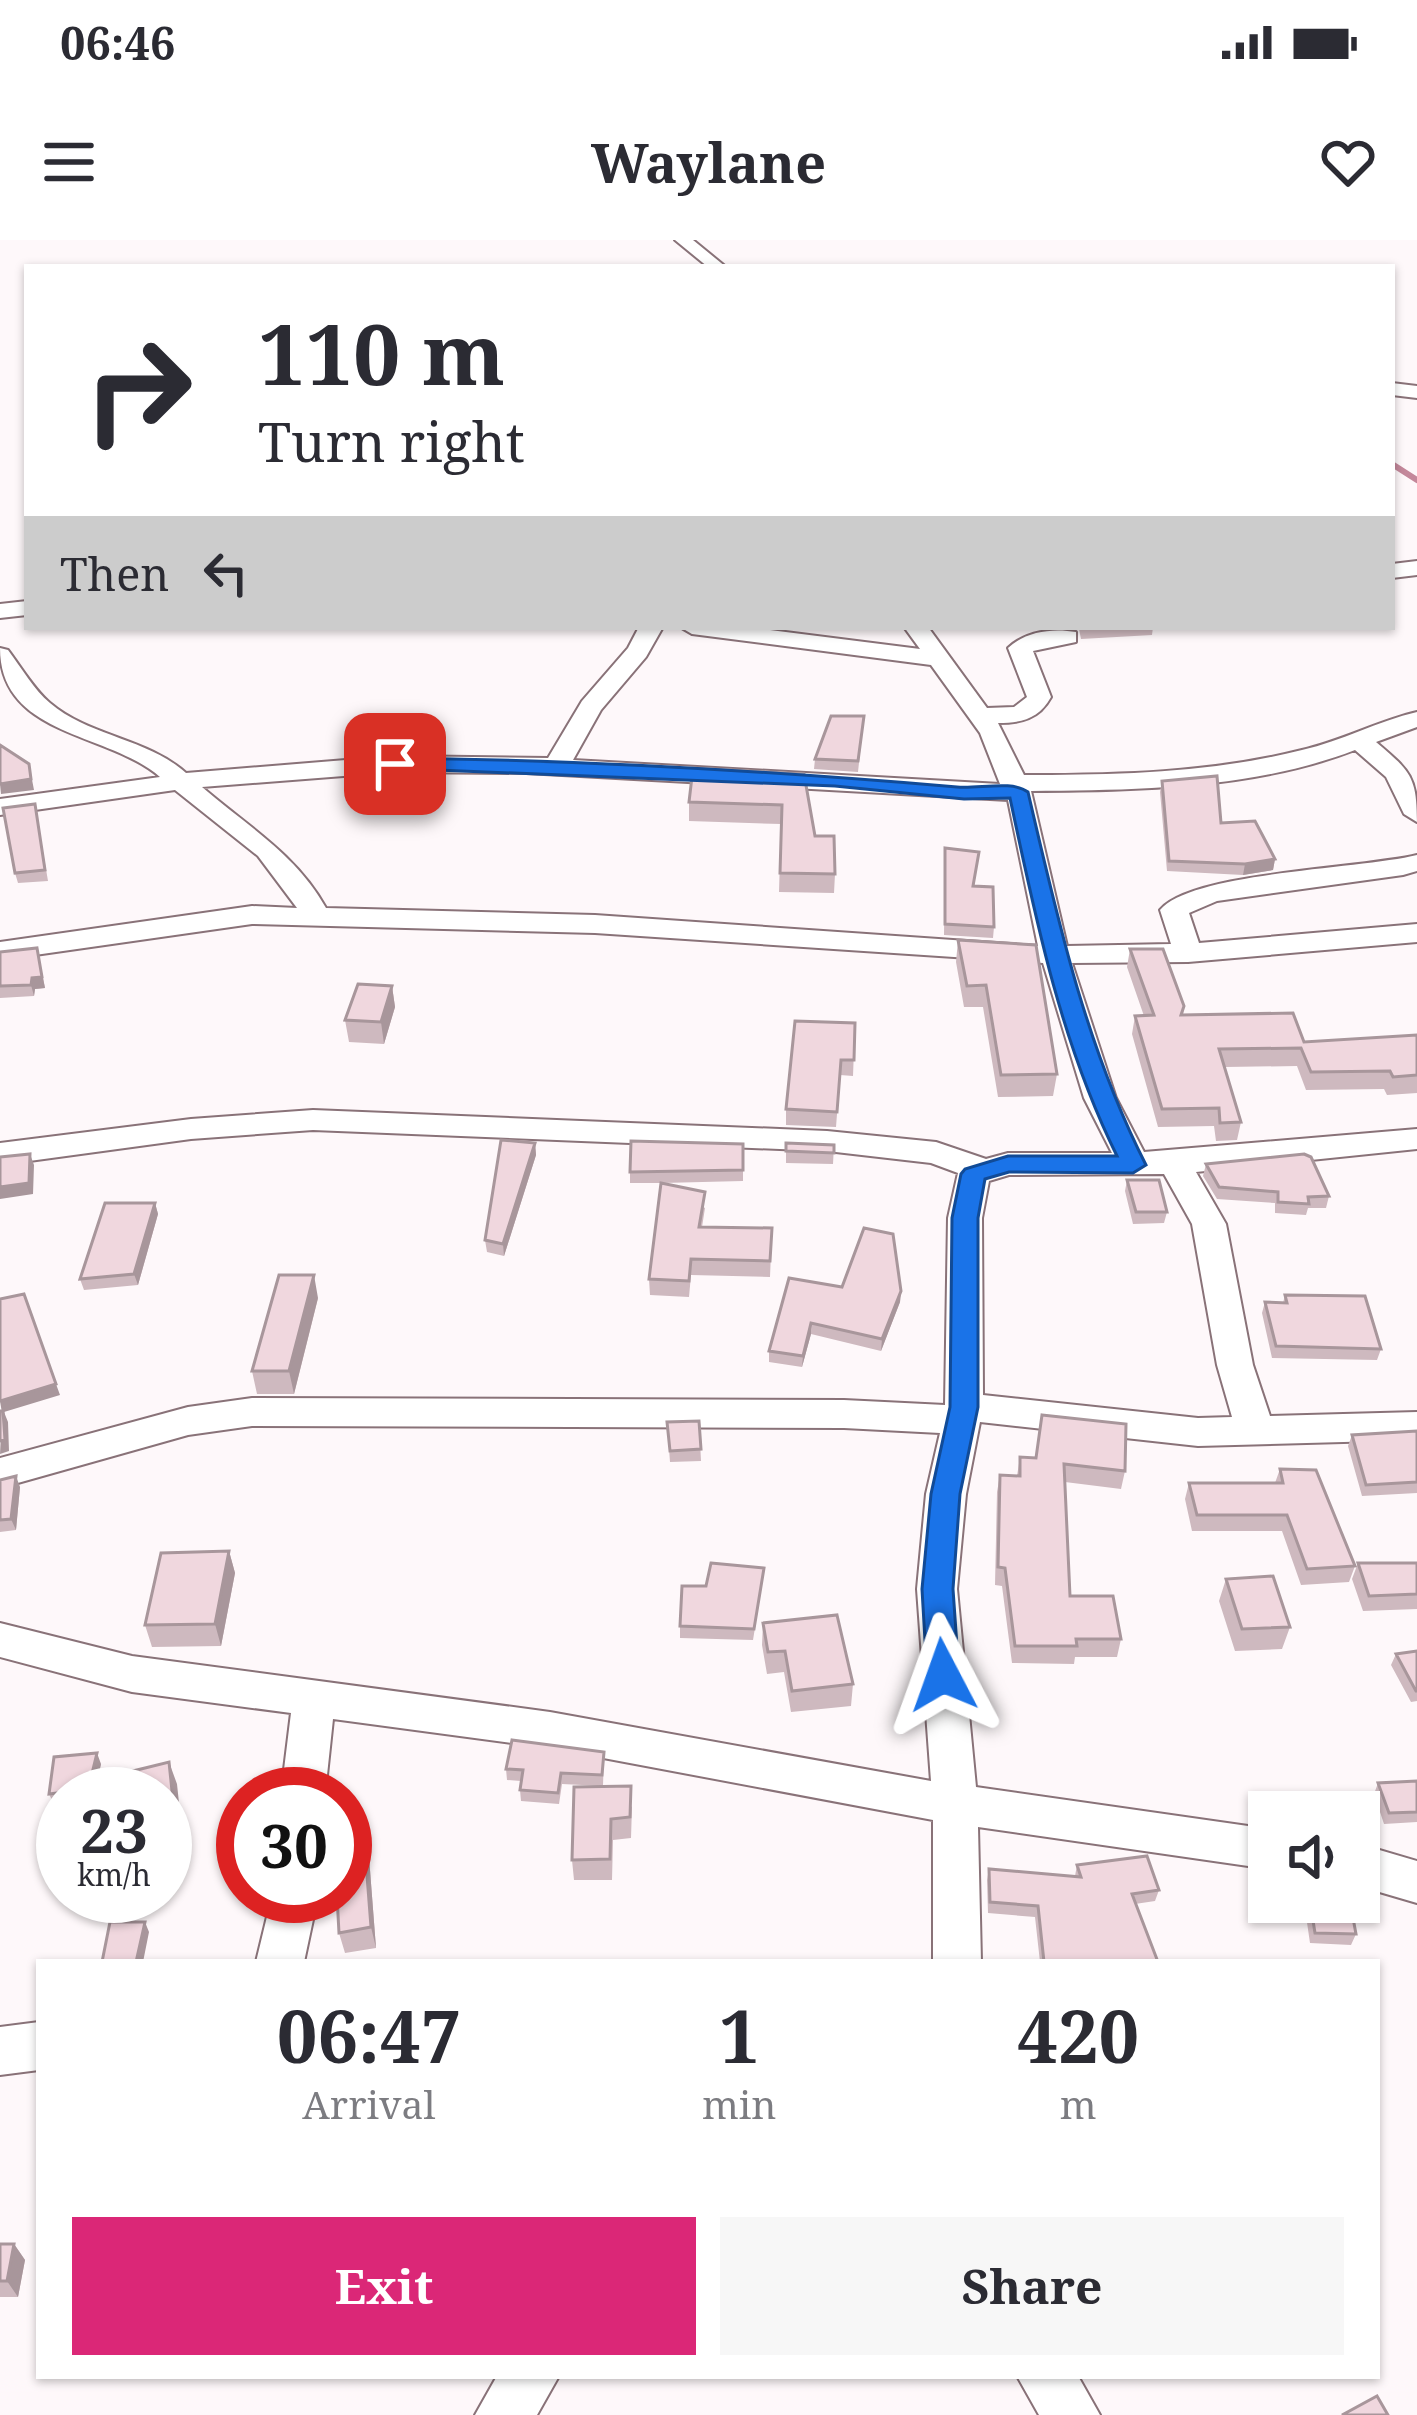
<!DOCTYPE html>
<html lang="en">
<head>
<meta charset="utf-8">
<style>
	body { margin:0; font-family:"Noto Serif",serif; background:#f7f7f7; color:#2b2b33; height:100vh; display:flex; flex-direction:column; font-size:45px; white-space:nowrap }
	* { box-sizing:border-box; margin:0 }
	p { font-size:39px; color:#7c7c81 }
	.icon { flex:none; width:66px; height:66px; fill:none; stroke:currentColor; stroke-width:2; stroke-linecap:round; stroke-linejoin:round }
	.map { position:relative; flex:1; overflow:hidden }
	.side { position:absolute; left:36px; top:1719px; width:1344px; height:420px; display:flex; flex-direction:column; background:#fff; border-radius:0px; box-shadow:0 3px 9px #0004 }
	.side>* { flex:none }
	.banner { position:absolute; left:24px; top:24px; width:1371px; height:366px; border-radius:0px; box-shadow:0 3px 9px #0004; background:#fff; color:#2b2b33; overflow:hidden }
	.buttons { position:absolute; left:1248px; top:1551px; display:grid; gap:24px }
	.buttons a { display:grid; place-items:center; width:132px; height:132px; border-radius:0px; background:#fff; box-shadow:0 3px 9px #0004; font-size:60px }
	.speed { position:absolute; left:36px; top:1527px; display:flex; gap:24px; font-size:60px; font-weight:700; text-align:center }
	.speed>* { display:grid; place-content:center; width:156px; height:156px; border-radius:50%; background:#fff; box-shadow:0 3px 9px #0004; line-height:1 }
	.speed small { font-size:30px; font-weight:400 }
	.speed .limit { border:18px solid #d22; background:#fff; color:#111 }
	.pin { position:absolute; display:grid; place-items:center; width:102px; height:102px; color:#fff; margin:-51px; border-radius:24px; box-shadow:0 6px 18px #0006 }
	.me { position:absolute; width:132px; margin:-66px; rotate:356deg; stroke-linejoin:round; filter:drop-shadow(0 0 9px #0008) }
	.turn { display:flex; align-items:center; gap:42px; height:252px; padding:0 36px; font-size:54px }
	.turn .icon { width:156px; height:156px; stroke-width:2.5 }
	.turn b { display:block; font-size:84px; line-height:102px }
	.then { display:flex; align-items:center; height:114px; padding:0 36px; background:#0003; gap:24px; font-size:45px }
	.eta { display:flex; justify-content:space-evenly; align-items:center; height:204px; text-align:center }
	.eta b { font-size:72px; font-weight:700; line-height:84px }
	.action { display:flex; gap:24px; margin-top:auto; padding:24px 36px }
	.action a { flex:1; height:138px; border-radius:0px; background:#db2777; color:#fff; font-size:48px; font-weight:700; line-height:138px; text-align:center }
	.action a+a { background:#f7f7f7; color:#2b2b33 }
	.status { display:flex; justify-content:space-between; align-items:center; height:84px; padding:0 60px; background:#fff; direction:ltr }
	.status svg { height:33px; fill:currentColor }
	header { display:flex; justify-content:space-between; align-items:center; height:156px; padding:0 36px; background:#fff; font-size:54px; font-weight:700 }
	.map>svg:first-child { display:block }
</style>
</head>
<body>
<div class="status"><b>06:46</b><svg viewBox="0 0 49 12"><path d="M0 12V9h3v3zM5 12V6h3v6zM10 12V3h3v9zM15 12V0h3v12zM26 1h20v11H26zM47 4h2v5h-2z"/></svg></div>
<header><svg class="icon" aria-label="menu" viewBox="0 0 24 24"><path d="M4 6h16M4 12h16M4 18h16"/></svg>Waylane<svg class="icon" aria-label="heart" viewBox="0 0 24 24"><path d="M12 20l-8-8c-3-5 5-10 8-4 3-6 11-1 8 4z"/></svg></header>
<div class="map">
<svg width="1417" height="2175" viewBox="0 0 1417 2175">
	<rect width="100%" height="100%" fill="#fef8fa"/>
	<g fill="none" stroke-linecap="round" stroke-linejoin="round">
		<path stroke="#c4889b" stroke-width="6" d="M1392,224l25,16"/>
		<defs>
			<path id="minor" d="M675,0h18l33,27h-18z
				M1392,143l25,3v12l-25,-3z
				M1417,321v14l-25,3v-14z
				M27,361v14l-27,3v-14z
				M639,387h24l-17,30 -45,53 -28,50 427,24 -20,-51 -49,-68 -239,-31 -12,-7h67l173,22 -16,-22h24l59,81 27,-1 13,-10 -19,-49c18,-17 45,-20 68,-16v10l-43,9 18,46c-12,22 -30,26 -53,26l26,52c93,0 187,-2 278,-25 40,-9 76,-29 115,-38v15l-41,15c34,29 41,34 41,80l-13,-8 -18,-37 -31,-27c-101,39 -216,40 -324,41l36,155 104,-2 -11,-34c32,-38 201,-41 257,-55v16l-14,4 -186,26 -28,12 10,30 218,-19v18l-229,20 -116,1 44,135 28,54 273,-23v20l-221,23 30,52 27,141 17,51 147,-4v28l-219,6 -218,-24 -14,72 -9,95 19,198 293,42v40l-291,-42 3,135h-48v-142l-383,-72 -217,-29 -8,75h-44l10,-81 -159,-21 -132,-35v-34l132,33 418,56 381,69 -14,-192 9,-95 14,-61 -96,-5 -592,-2 -64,9 -188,53v-30l188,-51 64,-9 592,2 101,5 3,-187 10,-45 -27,-10 -104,-12 -514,-21 -122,9 -191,26v-22l191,-24 122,-9 514,21 109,11 50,17 22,-6h104l-28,-55 -41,-135 -448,-30 -343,-9 -252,36v-18l252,-36 45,2 -39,-52 -83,-66 -175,25v-16l160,-22c-51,-45 -160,-40 -160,-129l8,2c13,17 26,40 42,53 40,34 97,35 136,70l209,-17 153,2 34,-57 46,-53zM395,532l131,1 482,27 30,146 -443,-31 -269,-7c-30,-54 -79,-82 -124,-121zM1164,934l28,50 25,141 15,52 -34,1 -215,-23 -1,-177 7,-37 20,-6z
				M1359,1604l58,17v42l-58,-17z
				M272,1656h46l-14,66h-48z
				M39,1782v48l-39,5v-48z
				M497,2136h62l-22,39h-62z
				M1017,2136h61l22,39h-61z"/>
		</defs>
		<use href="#minor" stroke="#897278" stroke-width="4"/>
		<use href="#minor" fill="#fff" fill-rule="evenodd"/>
	</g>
	<path fill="#ceb9bf" d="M1072,387h81l-1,8 -71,4 -2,-10z
		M864,476l-6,56 -44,-3 1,-10z
		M804,534l11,62 20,38 -1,19 -55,-1 2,-68 -92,-3v-19z
		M1162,541l113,78 -2,11 -30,5 -76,-4 -7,-79z
		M35,564l13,77 -30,2 -3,-10z
		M945,608l34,4 -5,34 20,41 -1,11 -49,-3z
		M958,700l99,134 -4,22 -55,1 -15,-90h-19l-8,-45z
		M37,708l8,40 -10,1 -1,7 -34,2v-46z
		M1130,709l54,57 -1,9 121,27 113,-7v58l-30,2 -3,-6 -78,1 -9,-24 -72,1 16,55 -4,18 -21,1 -2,-15 -56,1 -26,-93 3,-18h9l-17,-49z
		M392,746l3,21 -11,37 -35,-2 -4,-22z
		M855,783l-2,53 -13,-1 -4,52 -50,-2v-16z
		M535,903l1,12 -32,101 -17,-4 -2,-12z
		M786,903l48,2 -1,19 -47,-1z
		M743,904v37l-81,2 43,25 -3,19 70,1 -2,49 -79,-2 -2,22 -39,-2 -1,-16 12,-96h-31v-11z
		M1206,924l123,32 -3,12h-18l-2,7 -31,-2v-10l-58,-4 -14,-23z
		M1127,940l40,32 -3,11 -31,1 -8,-33z
		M155,963l3,11 -20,71 -54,5 -4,-11z
		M842,1047l59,4 -1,11 -19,49 -70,-17 -9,33 -33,-5v-11z
		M1285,1055l96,54 -4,11 -105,-2 -10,-45 3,-11 18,1z
		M318,1058l-24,96h-37l-5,-23z
		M699,1181l2,40 -31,1 -3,-40z
		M1417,1191v62l-55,3 -14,-50 4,-11z
		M1020,1217l105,14 -4,18 -56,-7 5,114 51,43 -4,18h-42l-1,7 -62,-1 -10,-77 -7,-1 2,-93 3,-17 17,1z
		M1280,1229l75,97 -6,16 -48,3 -19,-54h-90l-7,-32 4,-16h86z
		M0,1240l20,7 -4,43 -16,2z
		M229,1311l6,22 -14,73 -69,1 -7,-22z
		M1358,1323h59v46l-54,2 -11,-32z
		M763,1339l-10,61 -73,-2v-12z
		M1226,1339l64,48 -8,22 -47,2 -16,-50z
		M763,1383l90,61 -2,22 -60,6 -7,-40 -17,2 -5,-29z
		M1417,1411v50l-6,1 -20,-37 5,-11z
		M604,1512l-1,34 29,21 -1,31 -18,2 -1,40h-38l-2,-20 30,-74 -40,-2 -3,20 -38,-3 -1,-11 1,-9 -14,-1 -1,-11z
		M101,1524l-7,30h-31v79l-15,-3 -5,-11 11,-55 -5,-10z
		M1417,1541v41l-33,2 -10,-30 4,-11z
		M369,1617l7,91 -31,5 -6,-20z
		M1077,1625l82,25 -4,11 -20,3 23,58h-118l-5,-45 -47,-4 -1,-33 2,-11 86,7z
		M1304,1662h46l6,32 -5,11 -41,-2z
		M0,2004h14l11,16 -7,37h-18z"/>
	<path fill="#a8969b" d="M29,524l5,26 -33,4 -1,-10z
		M1275,619l-2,11 -30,5 2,-11z
		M37,708l8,40 -10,1 -1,7 -3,-11z
		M392,746l3,21 -11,37 -3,-22z
		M535,903l1,12 -32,101 -1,-12z
		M30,914l4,11 -1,29 -33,5v-12z
		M155,963l3,11 -20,71 -4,-11z
		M314,1035l4,23 -24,96 -5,-23z
		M901,1051l-1,11 -19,49 1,-12z
		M811,1083v11l-9,33 1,-11z
		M56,1144l4,11 -56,17 4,10 1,29 -9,3 2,-41 -2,-12z
		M16,1236l4,11 -4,43 -5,-11z
		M229,1311l6,22 -14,73 -6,-22z
		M97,1513l4,11 -7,30h-7z
		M169,1522l8,22 8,76 -20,6z
		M364,1597l5,20 7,91 -5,-21z
		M145,1682l4,10 -6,30h-7z
		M14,2004l11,16 -7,37 -11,-16z"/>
	<path fill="#f0d7de" stroke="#a8969b" stroke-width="3" d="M831,476h33l-6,45 -43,-2z
		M0,505l29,19 2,15 -31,5z
		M693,528l111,6 11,62h19l1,38 -55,-1 2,-68 -93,-3z
		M1217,536l4,47 34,-2 20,38 -30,5 -76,-3 -7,-80z
		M35,564l10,66 -30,3 -12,-65z
		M945,608l34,4 -6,34 20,1 1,40 -49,-3z
		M958,700l78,5 21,129 -56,1 -15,-90 -19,1z
		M37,708l5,29 -10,1 -1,7 -31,1v-34z
		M1130,709h33l21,57 -3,9 112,-2 11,29 113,-7v40l-24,2 -3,-6 -79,1 -10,-24 -82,1 22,73 -21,1 -1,-15 -57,1 -27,-93 19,-1z
		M358,744l34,2 -11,36 -36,-2z
		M795,781l60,2 -1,37h-13l-4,52 -51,-3z
		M501,900l34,3 -32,101 -18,-4z
		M631,901l112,3v26l-113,2z
		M786,903l48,2v8l-48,-2z
		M30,914l-1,29 -29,4v-30z
		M1304,914l7,3 18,39 -21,1 1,7 -31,-2v-10l-59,-5 -13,-23z
		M1127,940h32l8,32h-31z
		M661,943l44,9 -6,35 73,1 -2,33 -79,-2 -2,22 -40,-2z
		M105,963h50l-21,71 -54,5z
		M864,988l29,6 8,57 -19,48 -71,-16 -8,33 -34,-5 20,-73 53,9z
		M279,1035h35l-25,96h-37z
		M24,1054l32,90 -56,17v-102z
		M1285,1055l80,1 16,53 -105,-3 -11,-44 22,1z
		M0,1171h3l2,29 -5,1z
		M1042,1175l84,9 -1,47 -61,-7 6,132h43l8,43h-45l1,7h-62l-10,-78 -7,-1 2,-92 20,1v-19l16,1z
		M699,1181l2,28 -31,2 -3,-29z
		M1417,1191v51l-51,3 -14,-50z
		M1280,1229l36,1 39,96 -48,3 -20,-54h-90l-8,-32h94z
		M16,1236l-5,43 -11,1v-40z
		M229,1311l-14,73 -70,1 16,-72z
		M711,1323l53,5 -10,61 -74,-3 2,-40h24z
		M1358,1323h59v31l-48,2z
		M1273,1336l17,51 -48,2 -16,-50z
		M837,1375l16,69 -61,7 -7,-40 -17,1 -5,-29z
		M1417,1411v40h-1l-20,-37z
		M512,1500l92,12 -2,23 -41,-2 -3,20 -38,-3 3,-20 -17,-1z
		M97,1513l-10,41h-24v70l-20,-5 14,-66 -8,1 5,-37z
		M169,1522l8,77 -12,4v-49h-29l-3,-23z
		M1417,1541v31l-28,1 -11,-30z
		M631,1546l-1,31 -19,2 -1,40 -38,1 2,-73z
		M364,1597l7,90 -32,6 -2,-37h8v-57z
		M1147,1616l12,34 -27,4 26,68h-114l-6,-56 -48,-4 -1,-33 92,8 -4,-12z
		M1310,1662h40l6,32 -41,-1z
		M110,1682h35l-9,40h-34z
		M0,2004h14l-7,37h-7z
		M1377,2156l11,19h-46z"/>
	<path fill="#1a73e8" stroke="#114b97" stroke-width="3" d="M395,518c188,2 375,13 562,29 22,2 55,-7 71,5 30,129 58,255 118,373l-13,8 -124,-1 -24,7 -7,39v189l-18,87 -7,95 6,86 -5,9 -11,4 -12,-4 -4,-9 -5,-86 9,-95 19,-87 2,-189 9,-44 4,-5 43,-13h109c-56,-113 -81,-235 -107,-358l-46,1 -129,-13 -447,-18 -3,-4z"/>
</svg>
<div class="buttons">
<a><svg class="icon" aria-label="sound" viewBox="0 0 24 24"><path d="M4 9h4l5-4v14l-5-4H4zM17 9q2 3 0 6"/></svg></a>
</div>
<div class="speed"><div>23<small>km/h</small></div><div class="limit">30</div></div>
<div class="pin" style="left:395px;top:524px;background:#d93025"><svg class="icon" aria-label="arrive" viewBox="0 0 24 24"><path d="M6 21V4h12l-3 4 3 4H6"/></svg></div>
<svg class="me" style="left:943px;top:1435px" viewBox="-20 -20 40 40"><path d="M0-17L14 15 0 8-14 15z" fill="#1a73e8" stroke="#fff" stroke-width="4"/></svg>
<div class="banner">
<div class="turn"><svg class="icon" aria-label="right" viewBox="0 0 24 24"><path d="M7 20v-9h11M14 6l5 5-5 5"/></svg><div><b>110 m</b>Turn right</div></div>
<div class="then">Then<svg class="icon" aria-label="left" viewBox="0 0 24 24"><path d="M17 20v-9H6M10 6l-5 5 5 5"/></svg></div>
</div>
<section class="side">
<div class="eta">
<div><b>06:47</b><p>Arrival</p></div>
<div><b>1</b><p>min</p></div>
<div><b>420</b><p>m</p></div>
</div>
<div class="action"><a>Exit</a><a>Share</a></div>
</section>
</div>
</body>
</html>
